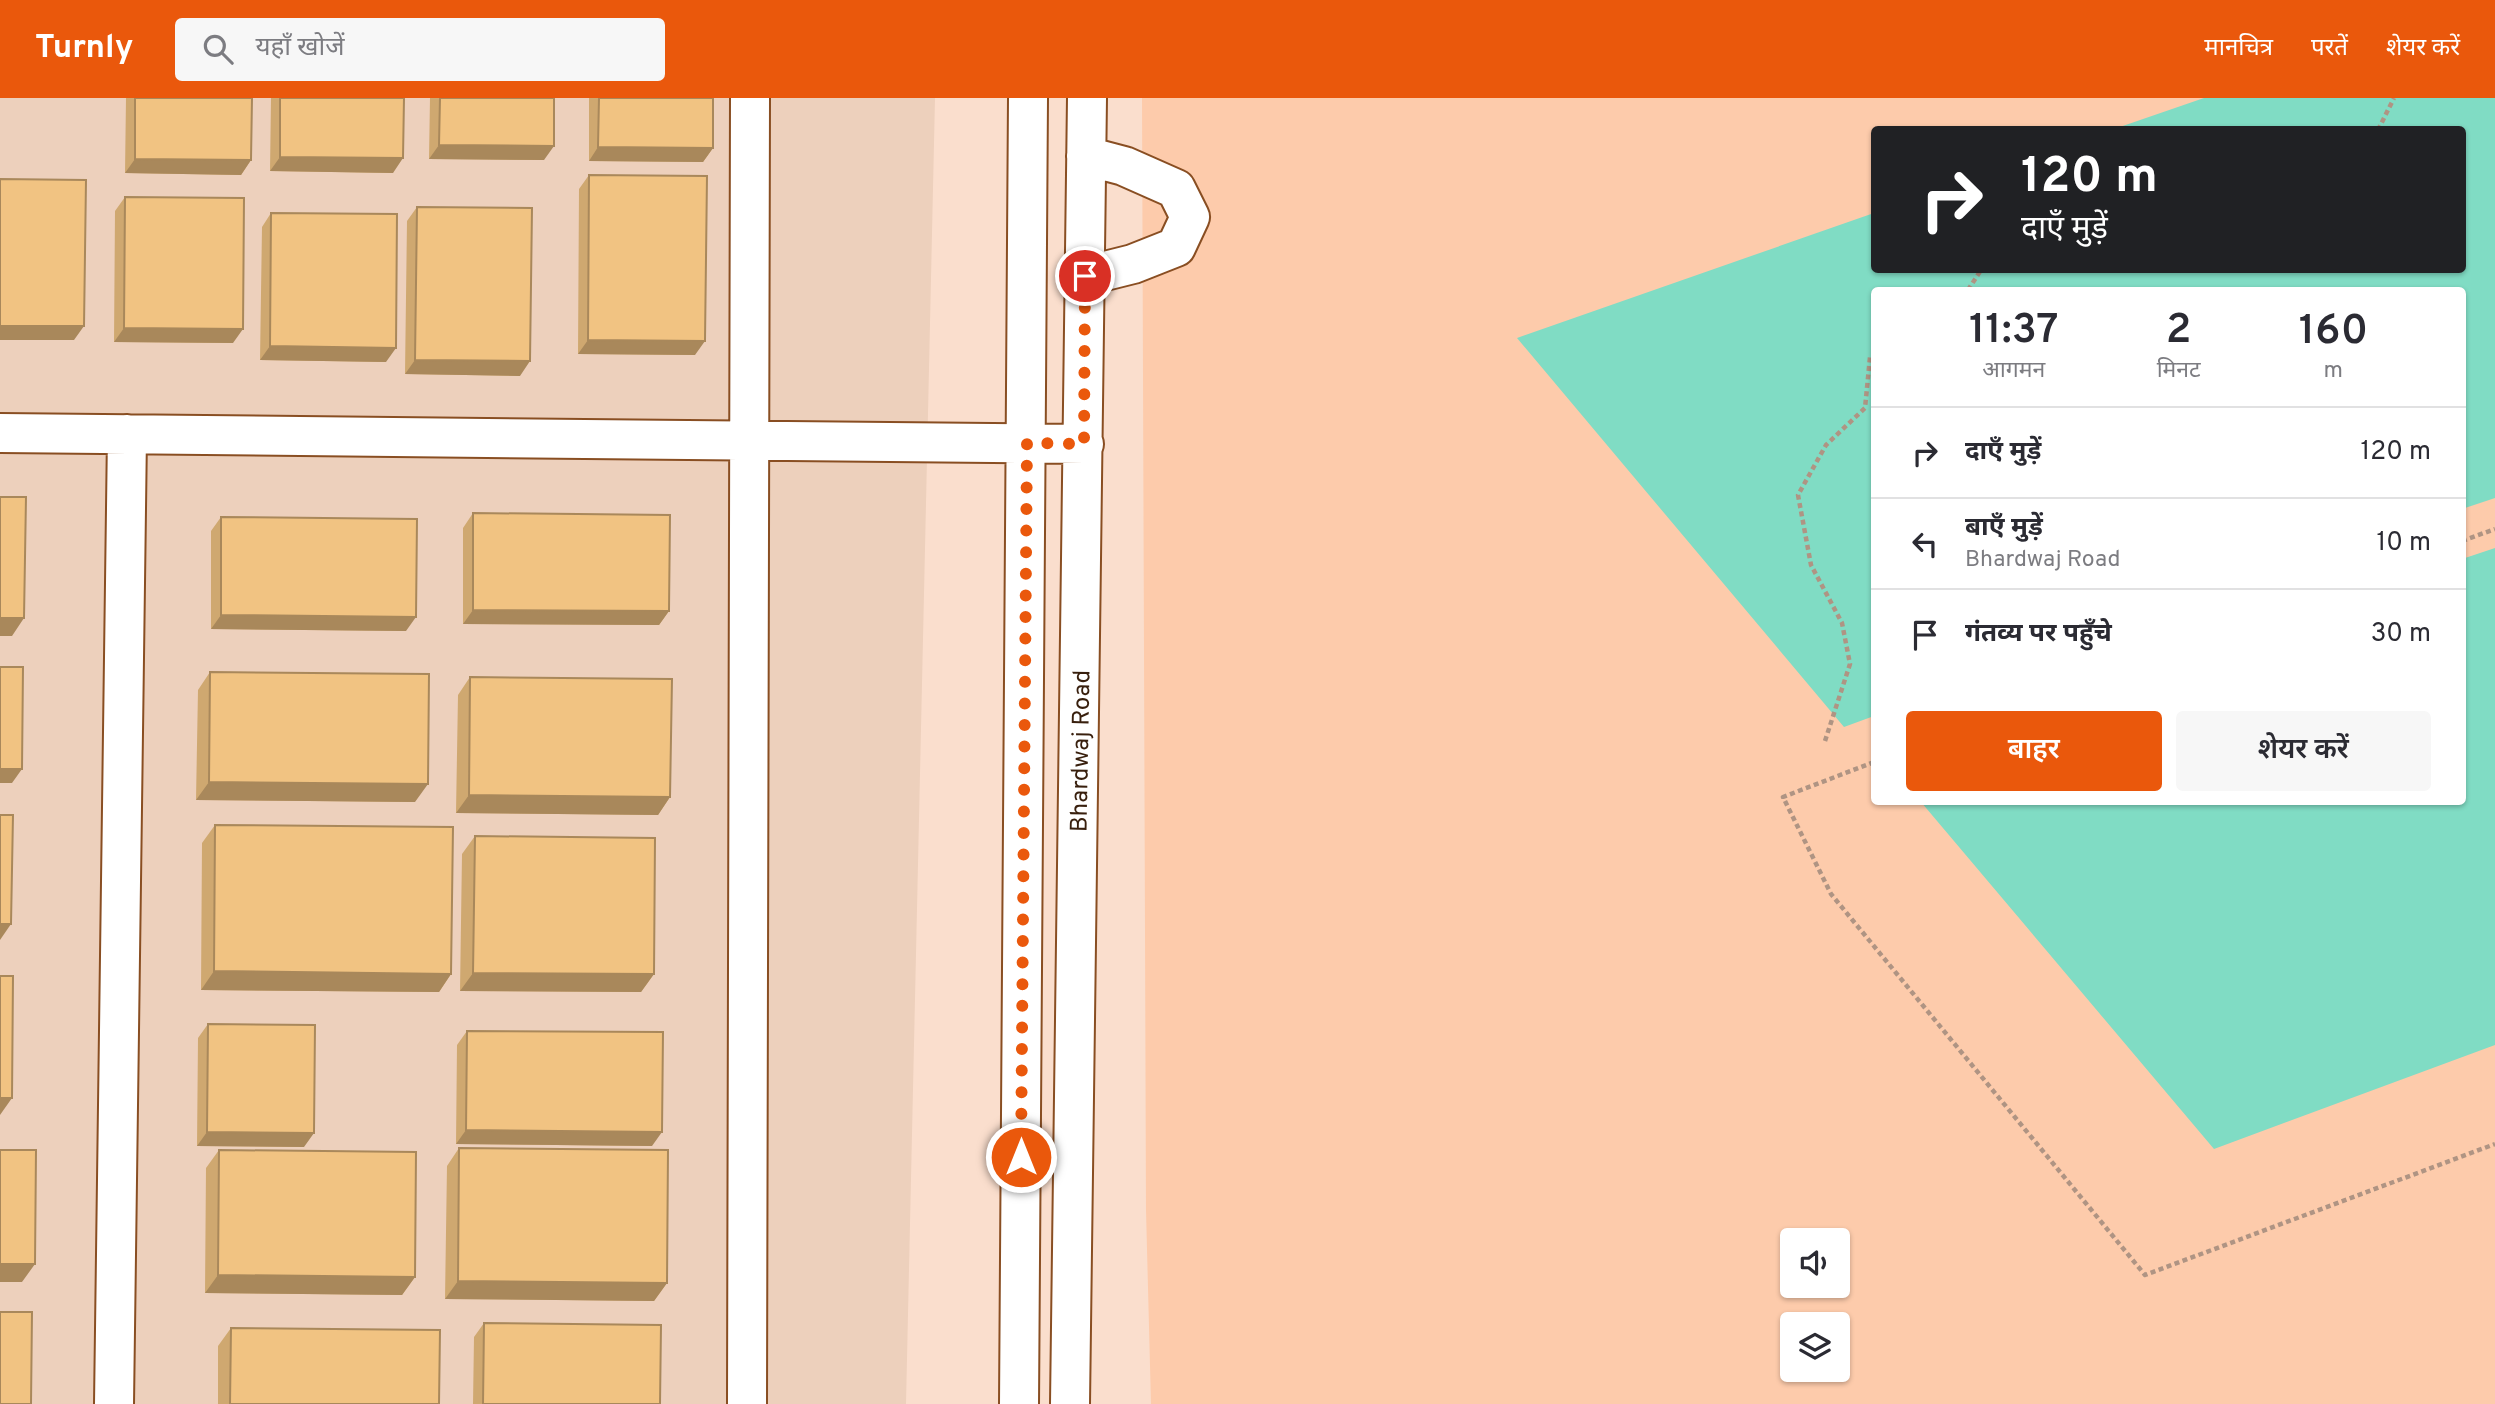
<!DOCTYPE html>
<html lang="hi">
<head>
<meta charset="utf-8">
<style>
	body { margin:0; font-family:Overpass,"Noto Sans Devanagari",sans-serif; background:#f7f7f7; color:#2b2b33; height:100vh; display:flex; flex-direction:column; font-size:26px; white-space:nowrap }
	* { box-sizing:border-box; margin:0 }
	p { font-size:23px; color:#7c7c81 }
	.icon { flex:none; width:38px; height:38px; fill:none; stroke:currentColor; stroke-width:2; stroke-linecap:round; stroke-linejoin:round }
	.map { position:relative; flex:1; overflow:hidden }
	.sheet { position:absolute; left:1871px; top:189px; width:595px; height:518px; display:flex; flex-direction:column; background:#fff; border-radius:7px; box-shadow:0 2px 5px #0004 }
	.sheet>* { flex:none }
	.top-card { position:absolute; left:1871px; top:28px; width:595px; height:147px; border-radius:7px; box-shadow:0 2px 5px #0004; background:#202124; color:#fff; overflow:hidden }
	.tools { position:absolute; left:1780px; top:1130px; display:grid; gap:14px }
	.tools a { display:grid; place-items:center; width:70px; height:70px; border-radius:7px; background:#fff; box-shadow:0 2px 5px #0004; font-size:35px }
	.pin { position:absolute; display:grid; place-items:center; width:60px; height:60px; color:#fff; margin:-30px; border:4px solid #fff; border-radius:50%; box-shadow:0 2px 7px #0007 }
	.me { position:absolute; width:77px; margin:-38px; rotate:0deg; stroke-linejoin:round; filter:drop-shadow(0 0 5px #0008) }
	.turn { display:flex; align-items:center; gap:24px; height:147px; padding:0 35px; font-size:32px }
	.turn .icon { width:91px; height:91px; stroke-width:2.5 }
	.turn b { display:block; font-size:49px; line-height:60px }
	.eta { display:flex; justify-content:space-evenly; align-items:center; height:119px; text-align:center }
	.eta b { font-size:42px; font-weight:600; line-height:49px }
	.button { display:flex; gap:14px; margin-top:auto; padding:14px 35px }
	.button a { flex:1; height:80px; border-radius:7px; background:#ea580c; color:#fff; font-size:28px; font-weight:600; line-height:80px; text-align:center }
	.button a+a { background:#f7f7f7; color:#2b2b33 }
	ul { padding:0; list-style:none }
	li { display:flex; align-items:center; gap:21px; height:91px; padding:0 35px; border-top:2px solid #e1e1e2 }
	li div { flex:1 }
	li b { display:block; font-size:26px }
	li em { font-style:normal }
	header { display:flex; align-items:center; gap:42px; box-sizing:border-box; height:98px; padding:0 35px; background:#ea580c; color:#fff }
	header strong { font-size:33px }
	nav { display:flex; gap:38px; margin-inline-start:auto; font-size:24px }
	.search { width:490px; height:63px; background:#f7f7f7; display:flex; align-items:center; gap:18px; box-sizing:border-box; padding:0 24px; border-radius:7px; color:#7c7c81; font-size:26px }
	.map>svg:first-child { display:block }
</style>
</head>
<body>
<header>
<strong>Turnly</strong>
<div class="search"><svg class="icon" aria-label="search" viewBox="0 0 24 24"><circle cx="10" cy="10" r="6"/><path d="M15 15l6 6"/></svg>यहाँ खोजें</div>
<nav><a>मानचित्र</a><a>परतें</a><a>शेयर करें</a></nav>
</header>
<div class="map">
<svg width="2495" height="1306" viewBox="0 0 2495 1306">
	<rect width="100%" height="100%" fill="#fadecd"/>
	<path fill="#edd0bc" d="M0,0h935l-29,1306h-906z"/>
	<path fill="#fdcbab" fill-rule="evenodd" d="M1142,0h1353v1306h-1344l-5,-194zM1874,32h588v140h-588zM1874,192h588v512h-588zM1792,1143h46v45h-46zM1792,1227h46v45h-46z"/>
	<path fill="#80dcc4" d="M2204,0h291v400l-33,11v-219h-588v426l-30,11 -327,-389 357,-125v57h588v-140l-348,-1z
		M2495,450v497l-281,104 -293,-347h541v-243z"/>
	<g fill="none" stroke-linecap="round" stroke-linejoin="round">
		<defs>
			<path id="minor" d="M1085,178l48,-12 43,-17 14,-30 -14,-28 -52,-23 -38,-10
				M0,335l1084,11
				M114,1306l13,-970
				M747,1306l3,-1306
				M1019,1306l9,-1306
				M1070,1306l17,-1306"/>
		</defs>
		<use href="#minor" stroke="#894e22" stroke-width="42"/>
		<path stroke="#af9483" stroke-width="4.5" stroke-dasharray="5 3.5" stroke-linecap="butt" d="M2378,32l16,-32
			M1968,192l13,-20
			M2462,443l33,-12
			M1825,643l25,-77 -8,-41 -31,-58 -13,-70 28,-50 39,-37 5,-51 4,-1
			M1874,664l-91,35 48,97 314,381 350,-131"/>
		<use href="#minor" stroke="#fff" stroke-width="38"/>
	</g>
	<path fill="#cfa870" d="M126,0h126l-1,62 -10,15 -116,-2z
		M271,0h133l-11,75 -123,-2z
		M430,0h124l-10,62 -115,-1z
		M589,0h124v50l-10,14 -114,-1z
		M589,77l106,180 -117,-1 1,-165z
		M125,99l108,146 -119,-1 1,-131z
		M417,109l103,169 -115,-2 2,-153z
		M271,115l115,149 -126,-2 2,-133z
		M473,415l196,98 -10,14 -196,-1v-96z
		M221,419l185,114 -195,-2v-98z
		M210,574l205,130 -219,-2 2,-110z
		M470,579l200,120 -12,18 -202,-2 2,-118z
		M215,727l236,149 -12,18 -238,-2 1,-147z
		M475,738l179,138 -13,18 -181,-1 2,-137z
		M208,926l96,123 -107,-1 1,-108z
		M467,933l185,115 -196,-2 1,-99z
		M459,1050l208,135 -13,18 -209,-2 2,-133z
		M219,1052l196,127 -13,18 -197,-2 1,-125z
		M484,1225l176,81h-187l1,-67z
		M231,1230l208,76h-221v-58z"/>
	<path fill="#a9885b" d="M439,47l115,1 -10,14 -115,-1z
		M598,49l115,1 -10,14 -114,-1z
		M280,59l123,1 -10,15 -123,-2z
		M135,61l116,1 -10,15 -116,-2z
		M0,228h84l-10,14h-74z
		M124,230l119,1 -10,14 -119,-1z
		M588,242l117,1 -10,14 -117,-1z
		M270,248l126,2 -10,14 -126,-2z
		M415,262l115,1 -10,15 -115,-2z
		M473,512l196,1 -10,14 -196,-1z
		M221,517l195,2 -10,14 -195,-2z
		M0,520h24l-12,18h-12z
		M0,671h22l-10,14h-12z
		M209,684l219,2 -13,18 -219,-2z
		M469,697l201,2 -12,18 -202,-2z
		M0,826h11l-11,16z
		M214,873l237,3 -12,18 -238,-2z
		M473,875l181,1 -13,18 -181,-1z
		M0,1000h12l-12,17z
		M466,1032l196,2 -10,14 -196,-2z
		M207,1034l107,1 -10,14 -107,-1z
		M0,1166h35l-13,18h-22z
		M218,1177l197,2 -13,18 -197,-2z
		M458,1183l209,2 -13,18 -209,-2z"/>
	<path fill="#f1c382" stroke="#a9885b" stroke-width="2" d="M135,0h117l-1,62 -116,-1z
		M280,0h124l-1,60 -123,-1z
		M440,0h114v48l-115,-1z
		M599,0h114v50l-115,-1z
		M589,77l118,1 -2,165 -117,-1z
		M0,81l86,1 -2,146h-84z
		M125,99l119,1 -1,131 -119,-1z
		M417,109l115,1 -2,153 -115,-1z
		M271,115l126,1 -1,134 -126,-2z
		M0,399h26l-2,121h-24z
		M473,415l197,2 -1,96 -196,-1z
		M221,419l196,2 -1,98 -195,-2z
		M0,569h23l-1,102h-22z
		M210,574l219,2 -1,110 -219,-2z
		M470,579l202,2 -2,118 -201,-2z
		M0,717h13l-2,109h-11z
		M215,727l238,2 -2,147 -237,-3z
		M475,738l180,2 -1,136 -181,-1z
		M0,878h13l-1,122h-12z
		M208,926l107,1 -1,108 -107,-1z
		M467,933l196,1 -1,100 -196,-2z
		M459,1050l209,2 -1,133 -209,-2z
		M0,1052h36l-1,114h-35z
		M219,1052l197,2 -1,125 -197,-2z
		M0,1214h32l-1,92h-31z
		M484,1225l177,2 -1,79h-177z
		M231,1230l209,2 -1,74h-209z"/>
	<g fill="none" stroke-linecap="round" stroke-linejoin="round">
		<path stroke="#ea580c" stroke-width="12" stroke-dasharray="0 21.6" d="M1021,1059l6,-714 57,1 1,-168"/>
	</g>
	<g text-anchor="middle" stroke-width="6" stroke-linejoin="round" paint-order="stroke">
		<g font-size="24" fill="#381f0d" stroke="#fff">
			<text transform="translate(1080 653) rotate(-89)" y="8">Bhardwaj Road</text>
		</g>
	</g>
</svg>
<div class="tools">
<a><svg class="icon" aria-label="sound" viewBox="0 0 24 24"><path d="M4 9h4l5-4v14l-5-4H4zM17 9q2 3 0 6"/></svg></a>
<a><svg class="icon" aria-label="layers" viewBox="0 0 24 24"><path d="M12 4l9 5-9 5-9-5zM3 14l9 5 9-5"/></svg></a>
</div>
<div class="pin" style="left:1085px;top:178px;background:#d93025"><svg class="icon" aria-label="arrive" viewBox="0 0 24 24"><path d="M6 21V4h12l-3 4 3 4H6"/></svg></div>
<svg class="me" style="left:1021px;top:1059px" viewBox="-20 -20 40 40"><circle r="17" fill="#ea580c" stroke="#fff" stroke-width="3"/><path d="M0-11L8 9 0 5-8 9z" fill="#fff"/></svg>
<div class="top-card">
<div class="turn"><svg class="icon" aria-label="right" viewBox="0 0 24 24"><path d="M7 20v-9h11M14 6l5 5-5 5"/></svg><div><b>120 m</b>दाएँ मुड़ें</div></div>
</div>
<section class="sheet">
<div class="eta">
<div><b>11:37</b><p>आगमन</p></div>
<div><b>2</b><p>मिनट</p></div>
<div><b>160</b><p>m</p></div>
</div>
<ul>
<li><svg class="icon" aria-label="right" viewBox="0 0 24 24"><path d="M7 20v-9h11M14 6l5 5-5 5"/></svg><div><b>दाएँ मुड़ें</b></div><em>120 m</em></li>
<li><svg class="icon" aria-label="left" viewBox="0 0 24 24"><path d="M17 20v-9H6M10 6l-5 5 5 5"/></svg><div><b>बाएँ मुड़ें</b><p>Bhardwaj Road</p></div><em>10 m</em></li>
<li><svg class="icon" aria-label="arrive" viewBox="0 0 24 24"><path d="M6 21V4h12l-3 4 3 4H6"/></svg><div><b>गंतव्य पर पहुँचे</b></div><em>30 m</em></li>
</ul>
<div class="button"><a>बाहर</a><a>शेयर करें</a></div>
</section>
</div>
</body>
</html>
